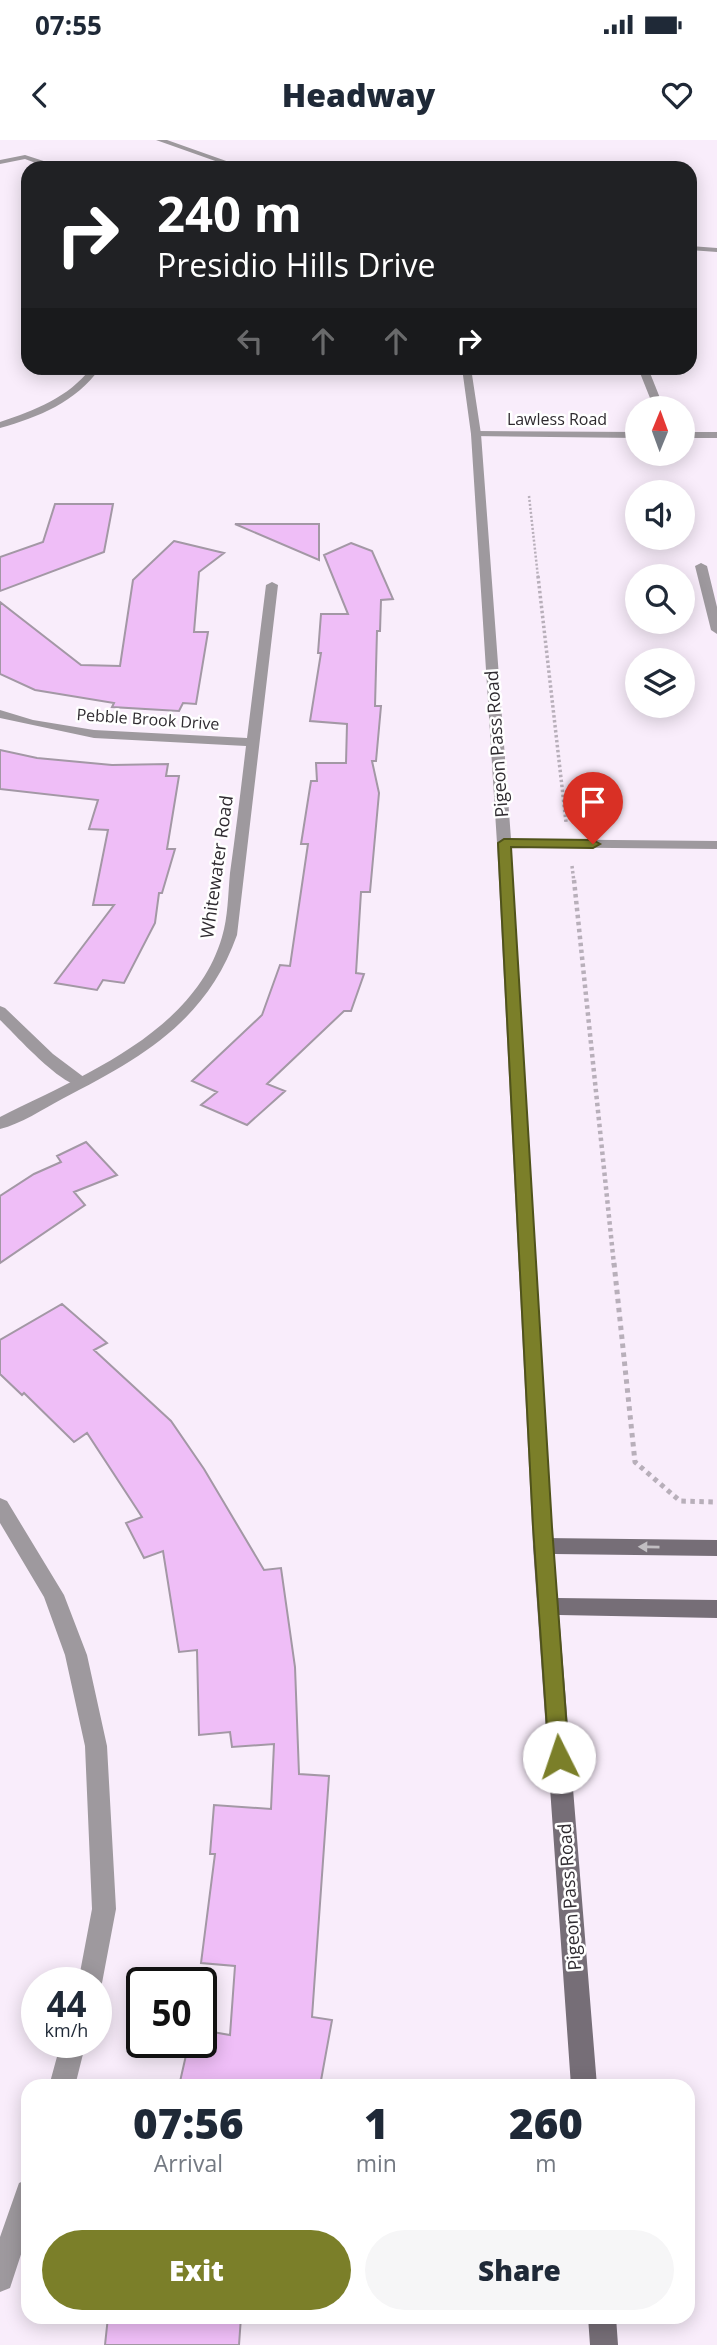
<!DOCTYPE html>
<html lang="en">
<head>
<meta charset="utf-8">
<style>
	body { margin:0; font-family:"Open Sans",sans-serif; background:#f6f6f7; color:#1f2937; height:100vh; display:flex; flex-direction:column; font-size:26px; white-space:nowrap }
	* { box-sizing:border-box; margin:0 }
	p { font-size:23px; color:#747a83 }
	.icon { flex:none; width:38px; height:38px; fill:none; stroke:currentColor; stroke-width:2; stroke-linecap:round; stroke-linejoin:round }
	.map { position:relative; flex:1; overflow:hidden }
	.panel { position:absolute; left:21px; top:1939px; width:674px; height:245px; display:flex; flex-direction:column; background:#fff; border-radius:21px; box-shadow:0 4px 18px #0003 }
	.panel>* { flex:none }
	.hud { position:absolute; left:21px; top:21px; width:676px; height:214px; border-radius:21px; box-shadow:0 4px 18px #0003; background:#202124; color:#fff; overflow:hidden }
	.needle { width:46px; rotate:1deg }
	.tools { position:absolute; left:625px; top:256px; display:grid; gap:14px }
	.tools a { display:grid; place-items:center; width:70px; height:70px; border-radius:50%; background:#fff; box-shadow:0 4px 18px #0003; font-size:35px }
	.speed { position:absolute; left:21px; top:1827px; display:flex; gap:14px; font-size:35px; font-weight:700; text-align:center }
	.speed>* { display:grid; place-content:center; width:91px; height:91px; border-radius:50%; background:#fff; box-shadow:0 4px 18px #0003; line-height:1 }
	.speed small { font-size:18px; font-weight:400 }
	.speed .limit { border:4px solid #111; border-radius:10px; background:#fff; color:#111 }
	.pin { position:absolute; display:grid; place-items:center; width:60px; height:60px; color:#fff; margin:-72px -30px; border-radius:50% 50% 50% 0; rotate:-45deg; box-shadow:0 0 7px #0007 }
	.pin .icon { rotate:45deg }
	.me { position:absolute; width:77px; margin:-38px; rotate:356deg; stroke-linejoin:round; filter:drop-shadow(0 0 5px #0008) }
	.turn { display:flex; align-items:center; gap:24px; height:147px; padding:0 21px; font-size:32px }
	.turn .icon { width:91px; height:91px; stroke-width:2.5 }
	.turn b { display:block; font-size:49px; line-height:60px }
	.lanes { display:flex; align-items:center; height:66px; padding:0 21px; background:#0003; justify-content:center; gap:35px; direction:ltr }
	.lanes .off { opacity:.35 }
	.eta { display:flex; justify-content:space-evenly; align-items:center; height:119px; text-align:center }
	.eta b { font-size:42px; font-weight:800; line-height:49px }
	.cta { display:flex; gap:14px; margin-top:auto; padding:14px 21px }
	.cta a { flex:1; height:80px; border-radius:42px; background:#7b7f29; color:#fff; font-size:28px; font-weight:800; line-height:80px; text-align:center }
	.cta a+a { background:#f6f6f7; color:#1f2937 }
	.status { display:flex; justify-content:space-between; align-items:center; height:49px; padding:0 35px; background:#fff; direction:ltr }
	.status svg { height:19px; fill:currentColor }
	header { display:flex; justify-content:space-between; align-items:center; height:91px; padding:0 21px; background:#fff; font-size:32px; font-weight:800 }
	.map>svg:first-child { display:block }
</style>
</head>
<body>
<div class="status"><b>07:55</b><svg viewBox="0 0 49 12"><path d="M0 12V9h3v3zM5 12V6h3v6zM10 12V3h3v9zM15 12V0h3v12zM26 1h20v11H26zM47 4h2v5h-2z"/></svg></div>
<header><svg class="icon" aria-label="back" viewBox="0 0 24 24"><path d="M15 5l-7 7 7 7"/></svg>Headway<svg class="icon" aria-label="heart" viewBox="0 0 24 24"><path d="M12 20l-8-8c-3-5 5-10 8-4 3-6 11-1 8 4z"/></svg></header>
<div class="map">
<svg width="717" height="2205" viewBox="0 0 717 2205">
	<rect width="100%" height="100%" fill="#f9edfb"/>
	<path fill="#efbef7" stroke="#a398a5" stroke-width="2" d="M55,364h58l-9,48 -104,39v-34l43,-15z
		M235,384h84v36z
		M174,401l50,12 -25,19 -5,60h14l-12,72 -13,-1 -4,8 -67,-4 2,-4 -79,-13 -35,-16v-72l81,63 39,1 13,-86z
		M351,403l21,8 21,48 -12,1 -1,31h-3l-2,75h6l-5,55h-4l7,32 -9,99h-9l-5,81 8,1 -13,37h-7l-77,73 18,7 -38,34 -46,-20 16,-13 -25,-11 70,-66 18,-50 10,1 18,-122h-7l10,-63h6l-1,-18h30l1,-39 -37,-3 11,-68h-3l3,-39h27l-24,-59z
		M0,610l37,8 75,7 56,-1 -2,12h13l-12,73h8l-13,44h-3l-4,30 -31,60 -21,-3 -6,10 -42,-7 59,-78h-21l15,-75 -19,-1 9,-29 -98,-11z
		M86,1002l31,33 -43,17 11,13 -85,58v-67l34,-22 27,-12 -4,-6z
		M62,1164l45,39 -13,7 77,71 33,48 60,101 17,-2 14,99 4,107 30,2 -17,241 20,3 -12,66h-141l10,-44h12v-12l29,5 5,-69 -34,-3 14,-109h-5l4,-49 57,4 3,-65 -42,3 -2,-15 -31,3 -2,-85 -18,2 -16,-101 -19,7 -18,-35 16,-6 -55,-84 -13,9 -50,-49 -2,2 -22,-21v-34z
		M108,2177h133l-2,28h-134z"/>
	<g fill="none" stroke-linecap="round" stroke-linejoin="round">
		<path stroke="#b8afba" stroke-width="2.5" stroke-dasharray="2 2" stroke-linecap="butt" d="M529,356l9,81"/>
		<path stroke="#b8afba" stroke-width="3.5" stroke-dasharray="2.5 2.5" stroke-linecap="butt" d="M538,436l28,246
			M572,726l2,16"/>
		<path stroke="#b8afba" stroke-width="4.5" stroke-dasharray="3.5 3.5" stroke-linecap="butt" d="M574,740l40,385"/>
		<path stroke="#b8afba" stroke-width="5" stroke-dasharray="4.5 4.5" stroke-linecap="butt" d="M614,1123l21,199 45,39 37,1"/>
		<path fill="#9e999e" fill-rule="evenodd" d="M0,866l5,2 48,46 32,24 2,4 -2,4c-20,5 -70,-52 -85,-66z"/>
		<path fill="#9e999e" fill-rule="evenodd" d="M25,15l34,11 1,2h-11l-24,-9 -25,5v-4z
			M690,106l27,2v4l-27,-2z
			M91,228h9c-24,34 -61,49 -100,60v-6c35,-12 68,-24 91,-54z
			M638,228h10l16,40h-10z
			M476,291l161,1v6l-165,-2 -1,-2z
			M682,292h35v6h-35z
			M701,423l6,3 10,41v27l-6,-4 -16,-64z
			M272,442l6,3 -41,350c-31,87 -96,123 -175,164 -19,10 -41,25 -62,30v-12c81,-41 194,-84 222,-180 6,-20 6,-43 8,-64 6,-42 11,-85 16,-127l-152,-8 -94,-20v-8l33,10 61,10 153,8 19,-153z
			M0,1358l7,3 57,94 23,60 20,91 9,163 -14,74 -6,9v-9h-18l14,-74 -7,-163 -20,-91 -21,-58 -44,-74z
			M61,1902h25l-11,44h-26z
			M28,2039v54l-18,55 -10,4v-55l19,-54z"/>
		<path fill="#9e999e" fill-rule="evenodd" d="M156,0h11l79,28h-11z
			M462,228h9l10,66 30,405 206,2v8l-206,-2 42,699 -3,6 -7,2 -7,-2 -3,-6 -36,-703 -26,-409z"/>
		<path fill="#766e77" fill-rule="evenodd" d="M543,1398l174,2v16l-163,-2 3,44 160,2v18l-158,-3 38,471h-26l-38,-540 3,-6z
			M588,2177h28l2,28h-28z"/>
	</g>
	<defs><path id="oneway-solid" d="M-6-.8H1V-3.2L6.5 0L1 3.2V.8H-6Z" transform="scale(1.75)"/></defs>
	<use fill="#c1bec2" href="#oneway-solid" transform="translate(649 1407) rotate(-179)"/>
	<path fill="#7b7f29" stroke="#50531b" stroke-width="2" d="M504,699l89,1 7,4 -7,4 -82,-1 41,680 17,230 -3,6 -7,2 -7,-2 -3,-6 -16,-230 -35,-684z"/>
	<g text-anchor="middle" stroke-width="5" stroke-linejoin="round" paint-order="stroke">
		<g font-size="16" fill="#2f2b30" stroke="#fff">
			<text x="557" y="285">Lawless Road</text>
			<text transform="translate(148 579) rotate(4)" y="6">Pebble Brook Drive</text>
		</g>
		<g font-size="18" fill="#2f2b30" stroke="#fff">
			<text transform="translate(497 604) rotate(-94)" y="6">Pigeon Pass Road</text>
			<text transform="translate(217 727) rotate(-82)" y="6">Whitewater Road</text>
			<text transform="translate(570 1757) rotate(-94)" y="6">Pigeon Pass Road</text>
		</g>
	</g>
</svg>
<div class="tools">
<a><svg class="needle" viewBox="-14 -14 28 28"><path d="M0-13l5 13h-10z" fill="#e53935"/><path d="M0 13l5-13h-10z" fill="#747a83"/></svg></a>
<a><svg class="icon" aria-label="sound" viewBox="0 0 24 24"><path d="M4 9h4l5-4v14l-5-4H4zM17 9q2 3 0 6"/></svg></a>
<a><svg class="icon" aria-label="search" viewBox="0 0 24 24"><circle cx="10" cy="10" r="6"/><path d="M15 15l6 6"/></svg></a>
<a><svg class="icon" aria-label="layers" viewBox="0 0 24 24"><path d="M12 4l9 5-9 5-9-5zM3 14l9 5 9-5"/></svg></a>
</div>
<div class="speed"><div>44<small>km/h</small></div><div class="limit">50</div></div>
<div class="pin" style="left:593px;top:704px;background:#d93025"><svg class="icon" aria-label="arrive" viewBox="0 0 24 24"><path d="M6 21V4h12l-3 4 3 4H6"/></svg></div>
<svg class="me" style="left:559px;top:1617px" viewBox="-20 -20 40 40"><circle r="19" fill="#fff"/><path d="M0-13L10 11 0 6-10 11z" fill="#7b7f29"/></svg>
<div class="hud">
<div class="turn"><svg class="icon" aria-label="right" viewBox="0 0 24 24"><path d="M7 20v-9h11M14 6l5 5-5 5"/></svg><div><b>240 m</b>Presidio Hills Drive</div></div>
<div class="lanes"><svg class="icon off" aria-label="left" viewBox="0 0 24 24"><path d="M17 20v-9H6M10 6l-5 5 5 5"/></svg><svg class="icon off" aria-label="ahead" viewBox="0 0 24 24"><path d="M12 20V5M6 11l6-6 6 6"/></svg><svg class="icon off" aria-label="ahead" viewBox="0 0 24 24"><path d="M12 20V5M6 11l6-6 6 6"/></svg><svg class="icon" aria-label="right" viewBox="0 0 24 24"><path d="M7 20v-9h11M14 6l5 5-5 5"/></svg></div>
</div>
<section class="panel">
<div class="eta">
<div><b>07:56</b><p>Arrival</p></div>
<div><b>1</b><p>min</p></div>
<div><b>260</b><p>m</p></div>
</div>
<div class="cta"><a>Exit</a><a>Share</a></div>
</section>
</div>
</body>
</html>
